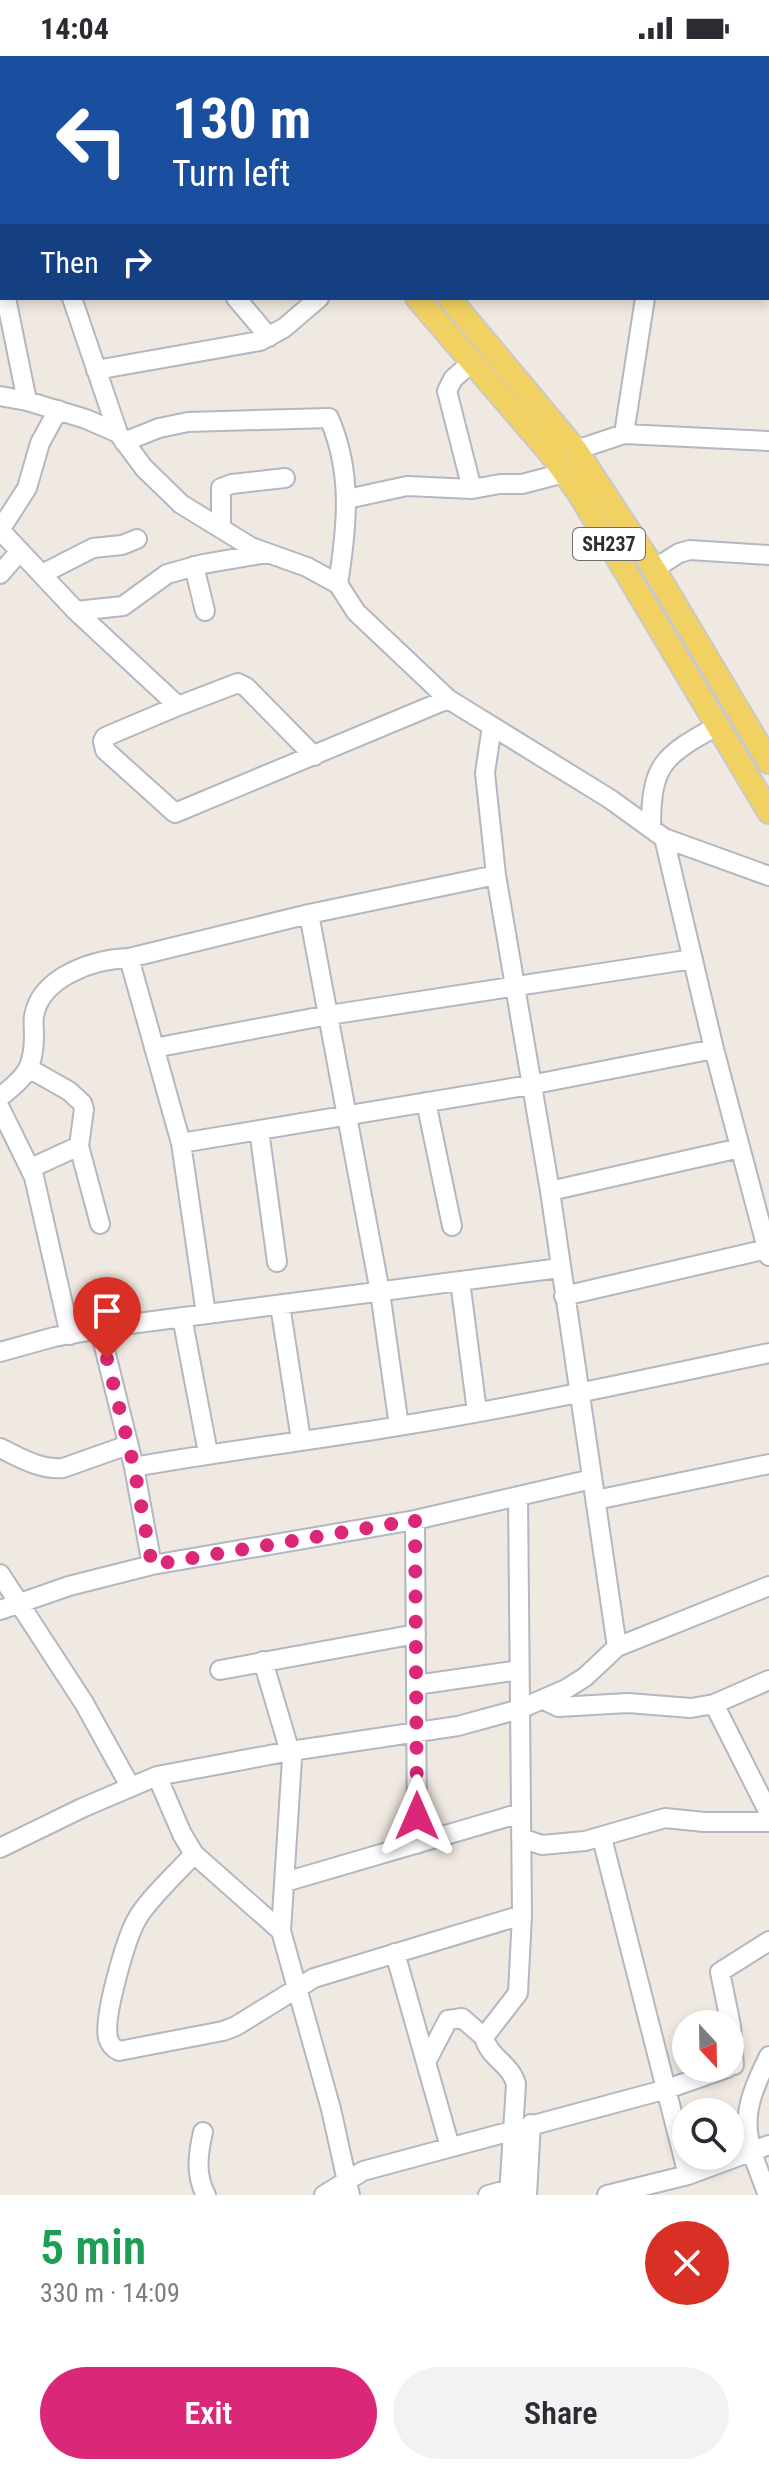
<!DOCTYPE html>
<html lang="en">
<head>
<meta charset="utf-8">
<style>
	body { margin:0; font-family:"Roboto Condensed",sans-serif; background:#f2f2f3; color:#2b2b33; height:100vh; display:flex; flex-direction:column; font-size:30px; white-space:nowrap }
	* { box-sizing:border-box; margin:0 }
	p { font-size:26px; color:#7c7c81 }
	.icon { flex:none; width:44px; height:44px; fill:none; stroke:currentColor; stroke-width:2; stroke-linecap:round; stroke-linejoin:round }
	.map { position:relative; height:2139px; overflow:hidden }
	.side { display:flex; flex-direction:column; background:#fff; flex:1 }
	.side>* { flex:none }
	.guide { position:absolute; left:0px; top:0px; width:770px; height:244px; box-shadow:0 4px 12px #0003; background:#1a4fa0; color:#fff; overflow:hidden }
	.needle { width:52px; rotate:158deg }
	.tools { position:absolute; left:672px; top:1954px; display:grid; gap:16px }
	.tools a { display:grid; place-items:center; width:72px; height:72px; border-radius:50%; background:#fff; box-shadow:0 4px 12px #0003; font-size:40px }
	.pin { position:absolute; display:grid; place-items:center; width:68px; height:68px; color:#fff; margin:-82px -34px; border-radius:50% 50% 50% 0; rotate:-45deg; box-shadow:0 0 8px #0007 }
	.pin .icon { rotate:45deg }
	.me { position:absolute; width:88px; margin:-44px; rotate:0deg; stroke-linejoin:round; filter:drop-shadow(0 0 6px #0008) }
	.turn { display:flex; align-items:center; gap:28px; height:168px; padding:0 40px; font-size:36px }
	.turn .icon { width:104px; height:104px; stroke-width:2.5 }
	.turn b { display:block; font-size:56px; line-height:68px }
	.then { display:flex; align-items:center; height:76px; padding:0 40px; background:#0003; gap:16px; font-size:30px }
	.round { display:grid; place-items:center; flex:none; width:84px; height:84px; border-radius:42px; background:#f2f2f3 }
	.headline { display:flex; align-items:center; justify-content:space-between; height:136px; padding:0 40px }
	h1 { font-size:48px; font-weight:600; line-height:60px; color:#1e9e55 }
	.button { display:flex; gap:16px; margin-top:auto; padding:16px 40px }
	.button a { flex:1; height:92px; border-radius:48px; background:#db2777; color:#fff; font-size:32px; font-weight:600; line-height:92px; text-align:center }
	.button a+a { background:#f2f2f3; color:#2b2b33 }
	.status { display:flex; justify-content:space-between; align-items:center; height:56px; padding:0 40px; background:#fff; direction:ltr }
	.status svg { height:22px; fill:currentColor }
	.map>svg:first-child { display:block }
</style>
</head>
<body>
<div class="status"><b>14:04</b><svg viewBox="0 0 49 12"><path d="M0 12V9h3v3zM5 12V6h3v6zM10 12V3h3v9zM15 12V0h3v12zM26 1h20v11H26zM47 4h2v5h-2z"/></svg></div>
<div class="map">
<svg width="769" height="2139" viewBox="0 0 769 2139">
	<rect width="100%" height="100%" fill="#efe9e1"/>
	<g fill="none" stroke-linecap="round" stroke-linejoin="round">
		<defs>
			<path id="minor" d="M414,0l2,2
				M52,2l2,-2
				M292,2l3,-2
				M479,2l1,-2
				M556,2v-2
				M664,2v-2
				M765,2v-2
				M0,14l2,8
				M768,48l1,11
				M0,83h2
				M768,116h1
				M0,212l2,9
				M6,242l21,103
				M72,242l46,135
				M236,242l33,39
				M472,306l-19,17 -6,12 25,98
				M96,314l164,-29 24,-13 35,-30
				M0,340l27,5 59,18 32,14 26,35 37,36 70,43 56,20 31,17 18,28 92,87 162,100 54,39 105,38
				M624,378l21,-136
				M124,386l35,-14 29,-6 141,-4c24,55 18,109 9,166
				M576,394l48,-16 145,7
				M347,443l60,-13 65,3 28,-5h22l42,-11
				M221,472v-40l11,-4 53,-6
				M0,474l76,81 102,95 60,-23 8,4 68,69
				M0,474l27,-42 13,-45 18,-33
				M194,510l11,45
				M654,513l25,-16 11,-3 79,5
				M0,518l20,-23
				M42,518l51,-26 29,-3 15,-6
				M76,555l47,-5 44,-32 36,-10 64,-11
				M178,650l-73,31 -2,4 2,9 70,63 273,-114
				M492,670l-7,47 11,102 54,316 67,456
				M651,772c0,-64 12,-72 66,-102
				M664,782l50,211 55,207
				M309,858l71,378 19,134
				M129,902l52,185 25,171
				M154,992l175,-33 364,-56
				M30,1013l39,22 13,12 2,6 -5,37 21,78
				M0,1041c26,-20 34,-29 34,-62 0,-6 -1,-13 0,-19 7,-40 61,-57 95,-58l180,-44 187,-39
				M426,1046l26,124
				M0,1052l34,69 36,158
				M259,1074l18,132
				M181,1087l349,-58 184,-36
				M31,1112l48,-22
				M550,1135l190,-43
				M460,1225l17,131
				M564,1240l203,-47
				M280,1249l21,135
				M182,1261l26,136
				M100,1274l34,137 18,98
				M0,1296l54,-15 76,-13 430,-56
				M0,1392c21,10 40,22 63,20l65,-23
				M134,1411c88,-16 176,-26 265,-41 124,-20 247,-47 370,-73
				M596,1444l173,-36
				M415,1464l2,324
				M0,1518l84,129 46,83
				M0,1554l69,-24 83,-21 263,-45 177,-41
				M263,1605l29,98 -11,172 50,178 19,86
				M220,1614l196,-36
				M769,1624l-55,24 55,109
				M416,1629l103,-15
				M544,1644l14,7 70,-4 63,5 23,-4
				M157,1720l25,58 12,20 87,77
				M521,1782l21,7 43,-4 80,-23 39,4h65
				M602,1782l86,337 -81,20
				M0,1792l82,-40 75,-32 134,-25 167,-25 62,-17 46,-20 19,-12 32,-30 152,-61
				M194,1798c-16,18 -46,45 -57,65 -11,19 -34,98 -29,119 2,7 5,10 11,13l104,-20 13,-5 78,-48 208,-63
				M285,1826l236,-69
				M395,1897l55,194
				M426,2006l22,-42 14,-2 22,19
				M734,2009l-3,-39 -11,-54 49,-31
				M203,2076c-5,22 -8,43 3,63
				M688,2119l81,-30
				M324,2139l39,-24 304,-82 60,-21
				M488,2139l22,-6
				M509,2139l7,-111c-5,-20 -27,-26 -32,-47l34,-44 4,-78 -4,-419
				M527,2139l4,-71
				M768,2139c-25,-63 -30,-77 1,-139"/>
			<path id="major" d="M212,0l2,2
				M240,0l2,2
				M417,242l134,156 29,41 189,317
				M449,242l127,152 78,119 115,193"/>
		</defs>
		<use href="#minor" stroke="#b4b7c1" stroke-width="22"/>
		<use href="#major" stroke="#c9c9c9" stroke-width="26"/>
		<use href="#minor" stroke="#fff" stroke-width="18"/>
		<use href="#major" stroke="#f2d163" stroke-width="22"/>
	</g>
	<g fill="none" stroke-linecap="round" stroke-linejoin="round">
		<path stroke="#db2777" stroke-width="14" stroke-dasharray="0 25.2" d="M107,1303l27,108 18,98 263,-45 2,296"/>
	</g>
	<g text-anchor="middle" stroke-width="8" stroke-linejoin="round" paint-order="stroke">
		<rect fill="#fff" stroke="#6d6d6d" stroke-width="2" x="573" y="472" width="72" height="32" rx="6"/>
		<g font-size="20" font-weight="bold" fill="#2e2e2e">
			<text x="609" y="495">SH237</text>
		</g>
	</g>
</svg>
<div class="tools">
<a><svg class="needle" viewBox="-14 -14 28 28"><path d="M0-13l5 13h-10z" fill="#e53935"/><path d="M0 13l5-13h-10z" fill="#7c7c81"/></svg></a>
<a><svg class="icon" aria-label="search" viewBox="0 0 24 24"><circle cx="10" cy="10" r="6"/><path d="M15 15l6 6"/></svg></a>
</div>
<div class="pin" style="left:107px;top:1303px;background:#d93025"><svg class="icon" aria-label="arrive" viewBox="0 0 24 24"><path d="M6 21V4h12l-3 4 3 4H6"/></svg></div>
<svg class="me" style="left:417px;top:1760px" viewBox="-20 -20 40 40"><path d="M0-17L14 15 0 8-14 15z" fill="#db2777" stroke="#fff" stroke-width="4"/></svg>
<div class="guide">
<div class="turn"><svg class="icon" aria-label="left" viewBox="0 0 24 24"><path d="M17 20v-9H6M10 6l-5 5 5 5"/></svg><div><b>130 m</b>Turn left</div></div>
<div class="then">Then<svg class="icon" aria-label="right" viewBox="0 0 24 24"><path d="M7 20v-9h11M14 6l5 5-5 5"/></svg></div>
</div>
</div>
<section class="side">
<div class="headline"><div><h1>5 min</h1><p>330 m · 14:09</p></div><a class="round" style="background:#d93025;color:#fff"><svg class="icon" aria-label="close" viewBox="0 0 24 24"><path d="M6 6l12 12M18 6L6 18"/></svg></a></div>
<div class="button"><a>Exit</a><a>Share</a></div>
</section>
</body>
</html>
